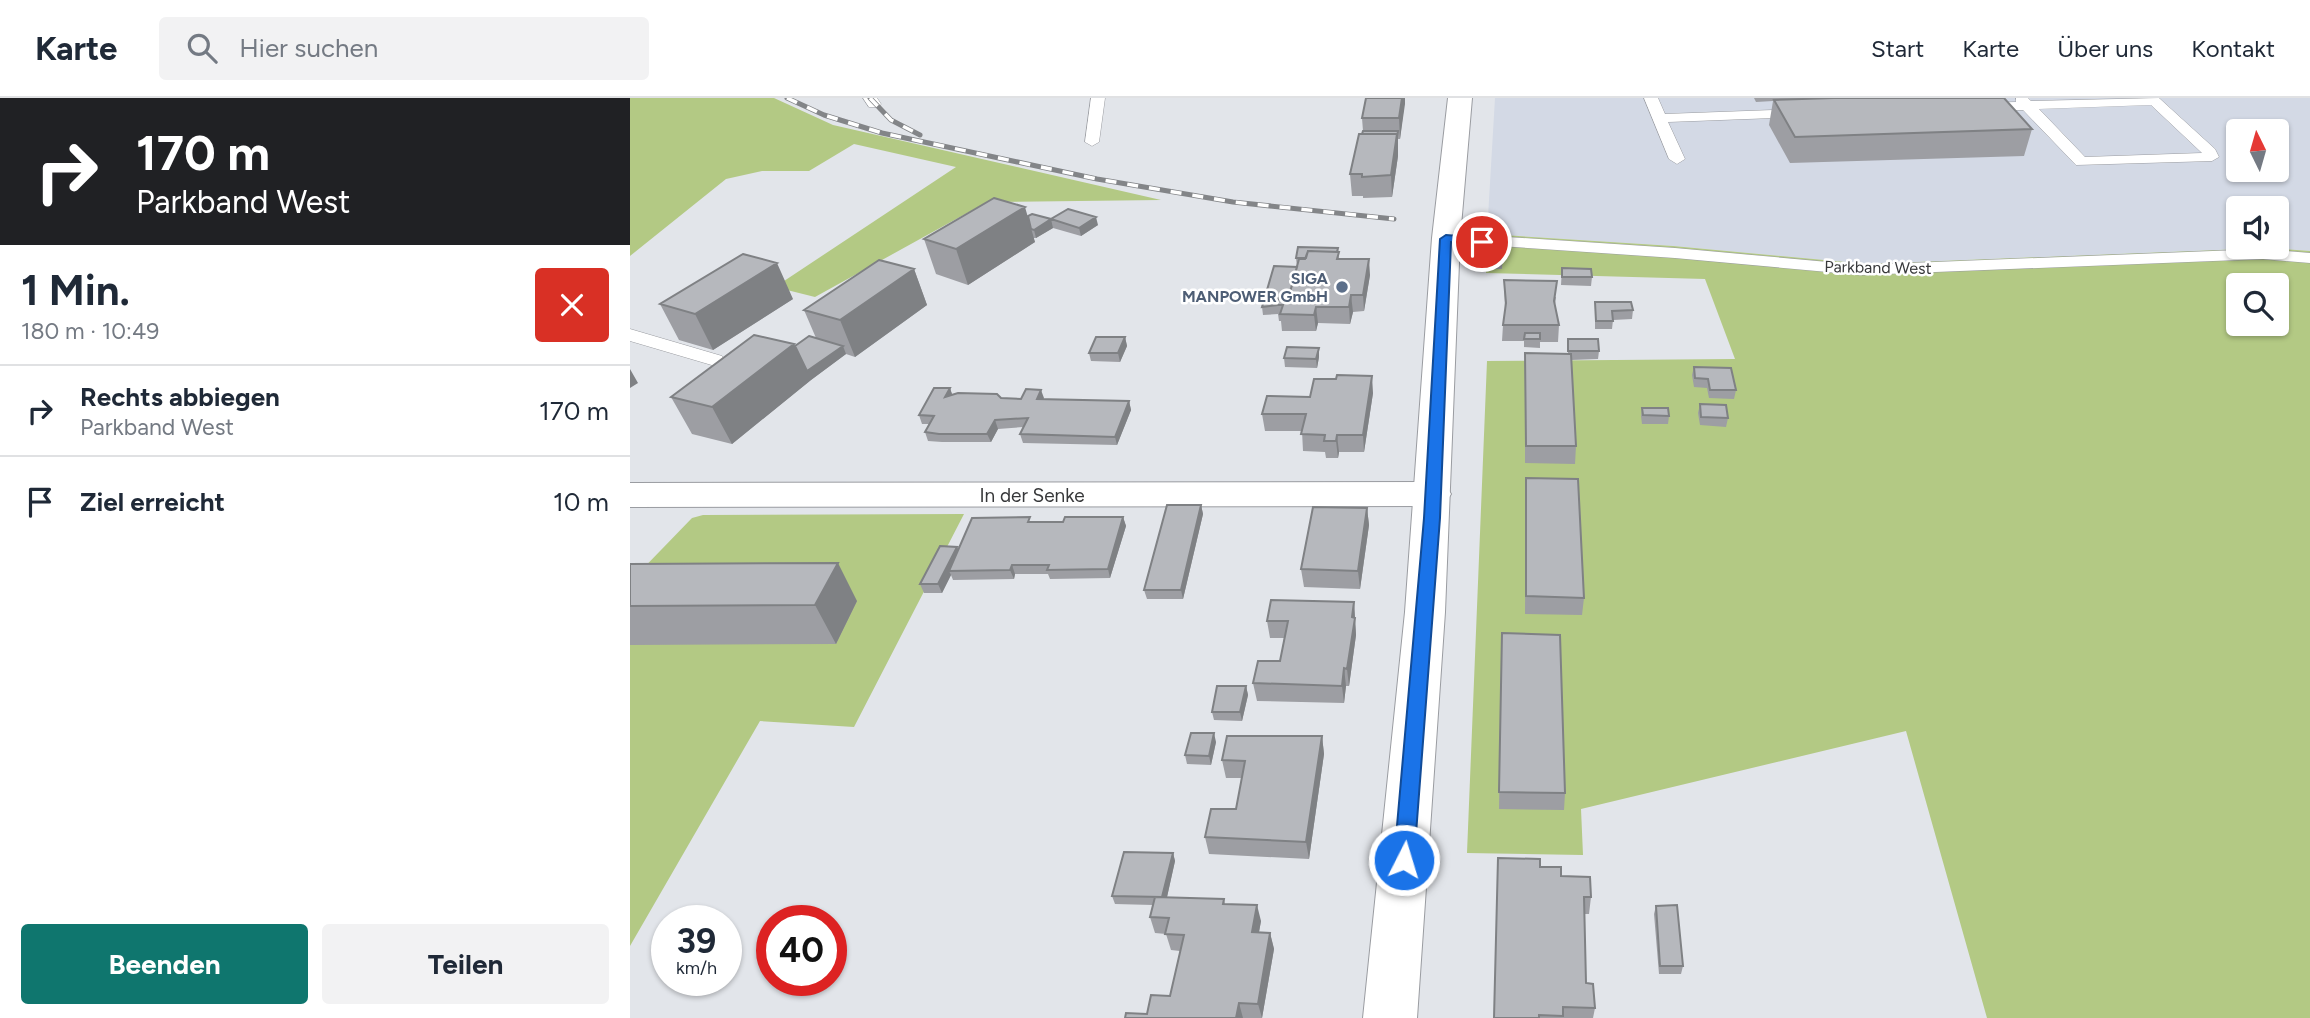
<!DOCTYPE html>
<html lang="de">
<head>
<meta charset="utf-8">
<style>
	body { margin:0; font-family:Figtree,sans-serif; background:#f2f2f3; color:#1f2937; height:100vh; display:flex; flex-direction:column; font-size:26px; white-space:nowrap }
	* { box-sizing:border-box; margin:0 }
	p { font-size:23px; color:#747a83 }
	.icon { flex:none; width:38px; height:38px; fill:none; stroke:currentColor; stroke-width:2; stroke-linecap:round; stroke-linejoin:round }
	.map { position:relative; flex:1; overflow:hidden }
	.side { display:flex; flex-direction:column; background:#fff; width:630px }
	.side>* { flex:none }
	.hud { background:#202124; color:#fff; overflow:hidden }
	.needle { width:46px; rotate:355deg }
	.controls { position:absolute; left:1596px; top:21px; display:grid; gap:14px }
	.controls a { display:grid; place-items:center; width:63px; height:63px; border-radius:7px; background:#fff; box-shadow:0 2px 5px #0004; font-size:35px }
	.speed { position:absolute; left:21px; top:807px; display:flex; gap:14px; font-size:35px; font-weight:700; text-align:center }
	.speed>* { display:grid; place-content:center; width:91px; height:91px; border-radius:50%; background:#fff; box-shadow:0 2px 5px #0004; line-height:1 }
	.speed small { font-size:18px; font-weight:400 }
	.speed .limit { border:10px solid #d22; background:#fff; color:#111 }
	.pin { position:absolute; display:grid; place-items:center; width:60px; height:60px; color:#fff; margin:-30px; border:4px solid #fff; border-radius:50%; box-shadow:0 2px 7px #0007 }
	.me { position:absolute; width:77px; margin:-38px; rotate:5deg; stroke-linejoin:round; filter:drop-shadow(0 0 5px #0008) }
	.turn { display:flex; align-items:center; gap:24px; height:147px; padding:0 21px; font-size:32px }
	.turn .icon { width:91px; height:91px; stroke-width:2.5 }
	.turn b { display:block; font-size:49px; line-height:60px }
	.round { display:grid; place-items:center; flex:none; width:74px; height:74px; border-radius:7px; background:#f2f2f3 }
	.headline { display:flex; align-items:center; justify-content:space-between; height:119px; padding:0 21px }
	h1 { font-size:42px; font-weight:700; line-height:52px }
	.action { display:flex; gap:14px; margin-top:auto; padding:14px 21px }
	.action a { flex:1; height:80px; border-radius:7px; background:#0f766e; color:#fff; font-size:28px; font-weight:700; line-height:80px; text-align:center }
	.action a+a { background:#f2f2f3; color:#1f2937 }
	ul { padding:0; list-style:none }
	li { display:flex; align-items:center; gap:21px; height:91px; padding:0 21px; border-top:2px solid #e0e1e3 }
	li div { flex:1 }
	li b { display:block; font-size:26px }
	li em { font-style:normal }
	header { display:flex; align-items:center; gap:42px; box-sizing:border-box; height:98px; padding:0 35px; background:#fff; border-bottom:2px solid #e0e1e3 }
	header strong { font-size:33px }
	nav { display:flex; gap:38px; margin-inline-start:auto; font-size:24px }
	.search { width:490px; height:63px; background:#f2f2f3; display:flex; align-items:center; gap:18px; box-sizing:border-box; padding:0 24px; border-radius:7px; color:#747a83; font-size:26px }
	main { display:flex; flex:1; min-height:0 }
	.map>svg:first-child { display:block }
</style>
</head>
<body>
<header>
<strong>Karte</strong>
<div class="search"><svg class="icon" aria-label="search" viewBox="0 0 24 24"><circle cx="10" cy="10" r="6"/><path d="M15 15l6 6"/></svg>Hier suchen</div>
<nav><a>Start</a><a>Karte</a><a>Über uns</a><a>Kontakt</a></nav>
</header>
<main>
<section class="side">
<div class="hud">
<div class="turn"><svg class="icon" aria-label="right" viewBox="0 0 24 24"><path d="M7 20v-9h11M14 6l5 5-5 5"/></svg><div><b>170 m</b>Parkband West</div></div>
</div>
<div class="headline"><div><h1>1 Min.</h1><p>180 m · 10:49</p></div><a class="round" style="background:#d93025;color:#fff"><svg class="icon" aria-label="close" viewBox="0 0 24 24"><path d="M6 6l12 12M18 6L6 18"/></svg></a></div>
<ul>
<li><svg class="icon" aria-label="right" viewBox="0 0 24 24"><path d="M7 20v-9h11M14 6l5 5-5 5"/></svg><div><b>Rechts abbiegen</b><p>Parkband West</p></div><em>170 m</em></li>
<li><svg class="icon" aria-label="arrive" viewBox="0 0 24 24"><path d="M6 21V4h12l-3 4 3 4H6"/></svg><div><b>Ziel erreicht</b></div><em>10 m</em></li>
</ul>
<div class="action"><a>Beenden</a><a>Teilen</a></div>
</section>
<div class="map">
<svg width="1680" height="920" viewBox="0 0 1680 920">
	<rect width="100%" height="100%" fill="#e2e5ea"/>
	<path fill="#d3d9e5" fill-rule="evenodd" d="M865,0h815v153l-41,-3 -402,16 -194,-18 -186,-12zM1608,33h39v39h-39zM1608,110h39v39h-39z"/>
	<path fill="#b3c984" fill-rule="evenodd" d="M0,0h144l59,27 328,75 -174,2 -172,95 -40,-10 181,-120 -102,-23 -45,27h-47l-36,8 -96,77z
		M857,136l186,12 194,18 402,-16 41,3v767h-323l-81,-287 -325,78 2,46 -116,-2 20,-492 248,-2 -30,-80 -219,-6zM1608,187h39v39h-39z
		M334,416l-110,213 -94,-6 -130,225v-364l62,-64 11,-3z"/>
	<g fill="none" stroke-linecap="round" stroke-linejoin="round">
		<defs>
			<path id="lane" d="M233,0h14l4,6 -2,3h-10z
				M461,0h14l-6,44 -7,4 -7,-4z
				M1014,0h14l7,16 135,-5 7,4 -7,4 -132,5 17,37 -8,5 -8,-5z
				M1386,0h12l3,3 128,-3 56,51 4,8 -7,4 -136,4 -53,-55 -42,1 -7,-4 7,-4 35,-1zM1521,7l51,48 -117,4 -46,-48z
				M816,135l229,15 186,17 402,-16 47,4v10l-47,-4 -402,16 -186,-17 -235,-16 -2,-4 2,-4z
				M0,231l92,27 2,4 -9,6 -85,-25z"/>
			<path id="street" d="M803,384l13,4 5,8 -5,8 -13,4 -803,1v-24z"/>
			<path id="secondary" d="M818,0h24l-12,140 -15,374 -28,406h-54l42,-406 27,-374z"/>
		</defs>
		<use href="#lane" stroke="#9a9ca1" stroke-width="1"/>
		<use href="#street" stroke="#9a9ca1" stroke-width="2"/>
		<use href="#secondary" stroke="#9a9ca1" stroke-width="2"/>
		<use href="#lane" fill="#fff" fill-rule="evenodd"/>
		<use href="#street" fill="#fff" fill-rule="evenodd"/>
		<use href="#secondary" fill="#fff" fill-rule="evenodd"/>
		<defs>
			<path id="rail" d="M157,0l37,17 58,18 215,46 136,23 161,17
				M240,0l21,22 29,15"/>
		</defs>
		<use href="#rail" stroke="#838588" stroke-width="5"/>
		<use href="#rail" stroke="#fff" stroke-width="3.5" stroke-dasharray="11" stroke-linecap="butt"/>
	</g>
	<path fill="#9d9ea3" d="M736,0h39l-5,41h-2l-1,6 1,11 -6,41 -29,1v-2h-11l-2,-22 13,-43 -1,-13z
		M1124,0h250l28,31 -8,27 -234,7 -21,-38 4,-24 -17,1z
		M398,118l70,9 -17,11 -28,-8 -17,10h-3l2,4 -67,43 -32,-11 -12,-35z
		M708,150l1,11 31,16 -6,36 -11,1 -3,12 -32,-1 -2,8h-34l-1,-10h-2l-1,-7 -15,1 -1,-8 35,-40 -1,-9z
		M873,155l-1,16h-14v-9z
		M932,170l30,9 -1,9 -30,-1z
		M284,171l13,36 -72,52 -9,-3 -35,26 -79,64 -40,-10 -21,-37 124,-51 21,-8 -12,-28z
		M874,182l52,17 -1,8 4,20 -1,17h-18v6l-16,-1v-6h-22l1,-16 2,-15z
		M163,201l-80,51 -34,-10 -19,-36z
		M965,204l38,8 -1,9 -19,1 -1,9h-17z
		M495,239l2,9 -7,16 -29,-1 -2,-8z
		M938,241l31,12 -1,8 -27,1 5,86 -1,18 -50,-1v-110l43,1z
		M689,259l-2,11 -32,-1 -1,-9z
		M1064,269l42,23 -2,9 -25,-1 -2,-10 -13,-1 -2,-12z
		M320,290l2,7 69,4 108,2 2,9 -14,35 -94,-2 -3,-9 3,-7 -25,2 -7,13h-49l-14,-1 -3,-9 4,-8h-7l-3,-9z
		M743,295l-9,59h-25l-1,6h-12l-1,-6 -22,-1 -1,-20h-37l-3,-17 48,-17z
		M1070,306l28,14 -2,9 -26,-2 -2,-12z
		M1012,310l27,8 -1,8h-26l-1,-8z
		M896,380l58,120 -2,17 -57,-1z
		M571,407l2,9 -20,85h-36l-3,-9z
		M737,410l2,17 -9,64 -56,-2 -3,-18z
		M493,419l3,9 -16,52 -60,1 -2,-5h-33l-1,5 -61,1 -2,-5 -9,18h-18l-4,-9 37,-37 1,2 74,-27h31z
		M227,503l-21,43 -206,1v-39z
		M724,504l2,33 -7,51h-3l-2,17 -87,-2 -4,-18 27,-22 4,-23h-14l-3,-17z
		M872,535l63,160 -1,17 -65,-1z
		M616,588l2,9 -6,26 -28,-1 -2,-8z
		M692,638l2,18 -15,105 -100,-5 -4,-17 31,-28 6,-31h-16l-4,-18z
		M586,644l-5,23 -24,-1 -2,-9z
		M543,755l2,8 -8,36 57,2 1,5 36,17 -2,11 11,1 4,16 -12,69h-137l22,-4 23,-18 10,-45 -9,-1 -5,-16 -11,-1 -5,-16 3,-12 -38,-1 -3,-8z
		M910,769l21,9 30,21 -2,17h-5l2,69 9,25 -2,10h-99z
		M1026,808l27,60 -2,8h-22l-5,-60z"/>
	<path fill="#7f8184" d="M772,0h3v6l-5,35 -1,-21z
		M768,33v25l-6,41 -1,-22z
		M395,109l10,35 -67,43 -12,-36z
		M466,119l2,8 -17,11 -2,-8z
		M421,121l2,9 -17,10 -2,-8z
		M739,161l1,16 -6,36 -1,-16z
		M147,165l16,36 -80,51 -18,-36z
		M284,171l13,36 -72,52 -15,-37z
		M721,197l2,17 -3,12 -1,-17z
		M686,209l2,16 -2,8 -2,-16z
		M495,239l2,9 -7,16 -2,-9z
		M164,246l13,27 36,-25 3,8 -35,26 -79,64 -20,-37z
		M689,250v9l-2,11 -1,-9z
		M0,271l8,14 -8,5z
		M742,278l1,17 -9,59 -1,-17z
		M320,290l3,9h-8z
		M411,292l3,8 -5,10 -2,-9z
		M499,303l2,9 -14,35 -2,-8z
		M365,322l3,9 -7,13 -4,-8z
		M707,337l2,17 -1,6 -2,-17z
		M571,407l2,9 -20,85 -2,-9z
		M737,410l2,17 -9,64 -2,-18z
		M493,419l3,9 -16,52 -2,-9z
		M327,449l4,9 -12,15 2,4 -9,18 -4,-9z
		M208,465l19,38 -21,43 -21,-39z
		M382,467l3,9 -1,5 -4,-9z
		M724,504l2,33 -7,51 -2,-17z
		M714,570l2,18 -2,17 -2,-17z
		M616,588l2,9 -6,26 -2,-9z
		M584,635l2,9 -5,23 -2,-9z
		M692,638l2,18 -15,105 -3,-17z
		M543,755l2,8 -10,45 -3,-9z
		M627,807l4,16 -5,27 -4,-16z
		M640,835l4,16 -12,69 -4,-14z
		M609,905l4,15h-7z"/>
	<path fill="#b6b8bd" stroke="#7f8184" stroke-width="2" d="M736,0h36l-3,20h-37z
		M1204,0h170l28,31 -237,8 -21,-37z
		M733,33h35l-1,6v-3h-35z
		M729,36h38l-6,41 -29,2v-3h-12z
		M364,100l31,9 -69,42 -32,-10z
		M438,111l28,8 -17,11 -28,-9z
		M402,116l19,5 -17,11 -3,-1 -3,-13z
		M668,149l40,1 -1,4 -29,-1 -2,7h-10z
		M678,153l31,1 -2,7h32l-6,36h-12l-2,12h-33l-2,8 -34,-1 3,-9h-6l2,-7 10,-2 10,-37h6z
		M859,154l14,1 -1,8 -14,-1z
		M113,156l34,9 -82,51 -35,-10z
		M249,162l35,9 -74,51 -36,-10z
		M644,168l23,1 -8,29 -10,2 -2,7 -15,2z
		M932,170l29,1 1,8h-30z
		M874,182l53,1 -3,20 5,24h-56l3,-22z
		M965,204h36l2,8 -21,1 1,10h-17z
		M895,235h15v6h-16z
		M124,237l40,9 -82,63 -41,-10z
		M179,238l34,10 -36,25 -12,-25z
		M466,239h29l-7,16h-29z
		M938,241h30l1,12h-31z
		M657,249l32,1 -3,11 -32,-1z
		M895,255l46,1 5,92h-50z
		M1064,269l37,1 5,22h-26l-2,-11 -13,-1z
		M707,277l35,1 -9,59h-26l-1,6h-12l1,-6 -24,-1 5,-20h-44l5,-18 43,1 4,-18h22z
		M304,290h16l-5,9 13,-4 39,1 4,4 20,1 5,-10 15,1 -4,9 92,2 -14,36 -95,-3 8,-16 -33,2 -8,14h-48l-14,-2 9,-16 -15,-1z
		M1070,306l26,1 2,13 -27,-1z
		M1012,310h26l1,8 -26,-1z
		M896,380l52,1 6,119 -58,-2z
		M537,407h34l-20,85h-37z
		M683,409l54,1 -9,63 -57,-2z
		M400,419l-2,5h35l2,-5h58l-15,52 -61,1 2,-5h-37l-2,5 -61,1 23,-53z
		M310,448l17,1 -19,37h-18z
		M208,465l-23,42 -185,1v-42z
		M641,502l83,2 -2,15 3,1 -8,51 -3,-1 -2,18 -89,-3 5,-22h22l8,-40h-21z
		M872,535l58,2 5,158 -66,-1z
		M587,588h29l-6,26h-28z
		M561,635h23l-5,23 -24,-1z
		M597,638h95l-16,106 -101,-5 6,-28h25l9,-48 -23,-1z
		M494,754l49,1 -11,44 -50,-1z
		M868,760l42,1v8h21v9l29,1 1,20h-7l2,86 7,1 2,24 -32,-1v9l-24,-1v3h-45z
		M525,799l69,2 -1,5 34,1 -5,27 18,1 -12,71 -19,-1 -3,15h-111l1,-5 21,1 4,-19 19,1 14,-61 -19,-1 4,-16 -19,-1z
		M1047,807l6,61h-23l-4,-60z"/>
	<path fill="#1a73e8" stroke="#114b97" stroke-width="2" d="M816,137l36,3 6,4 -6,3 -31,-3 -11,276 -26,342 -3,6 -7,2 -7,-2 -3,-6 30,-342 16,-279z"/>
	<circle fill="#5c6f8a" stroke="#fff" stroke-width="2.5" cx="712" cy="189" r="7"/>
	<g text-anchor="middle" stroke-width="5" stroke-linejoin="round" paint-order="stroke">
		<g font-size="16" fill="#37383a" stroke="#fff">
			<text transform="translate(1248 169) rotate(1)" y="6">Parkband West</text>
		</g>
		<g font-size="16" font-weight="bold" fill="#4e5e75" stroke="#fff" text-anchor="end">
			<text x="698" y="186">SIGA<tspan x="698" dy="18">MANPOWER GmbH</tspan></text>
		</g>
		<g font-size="19" fill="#37383a" stroke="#fff">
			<text x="402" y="404">In der Senke</text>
		</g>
	</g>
</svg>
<div class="controls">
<a><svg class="needle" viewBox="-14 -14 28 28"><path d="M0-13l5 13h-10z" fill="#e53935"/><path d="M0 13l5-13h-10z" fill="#747a83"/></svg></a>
<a><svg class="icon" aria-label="sound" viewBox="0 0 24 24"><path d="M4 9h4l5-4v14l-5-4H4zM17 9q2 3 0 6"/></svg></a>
<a><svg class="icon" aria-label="search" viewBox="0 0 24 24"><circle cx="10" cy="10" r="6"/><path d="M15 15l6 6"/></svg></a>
</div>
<div class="speed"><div>39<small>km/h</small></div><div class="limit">40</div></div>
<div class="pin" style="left:852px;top:144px;background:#d93025"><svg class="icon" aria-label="arrive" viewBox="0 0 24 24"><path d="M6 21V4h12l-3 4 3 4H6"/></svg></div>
<svg class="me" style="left:774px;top:762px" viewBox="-20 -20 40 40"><circle r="17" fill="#1a73e8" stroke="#fff" stroke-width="3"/><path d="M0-11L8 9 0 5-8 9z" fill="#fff"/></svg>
</div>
</main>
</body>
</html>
